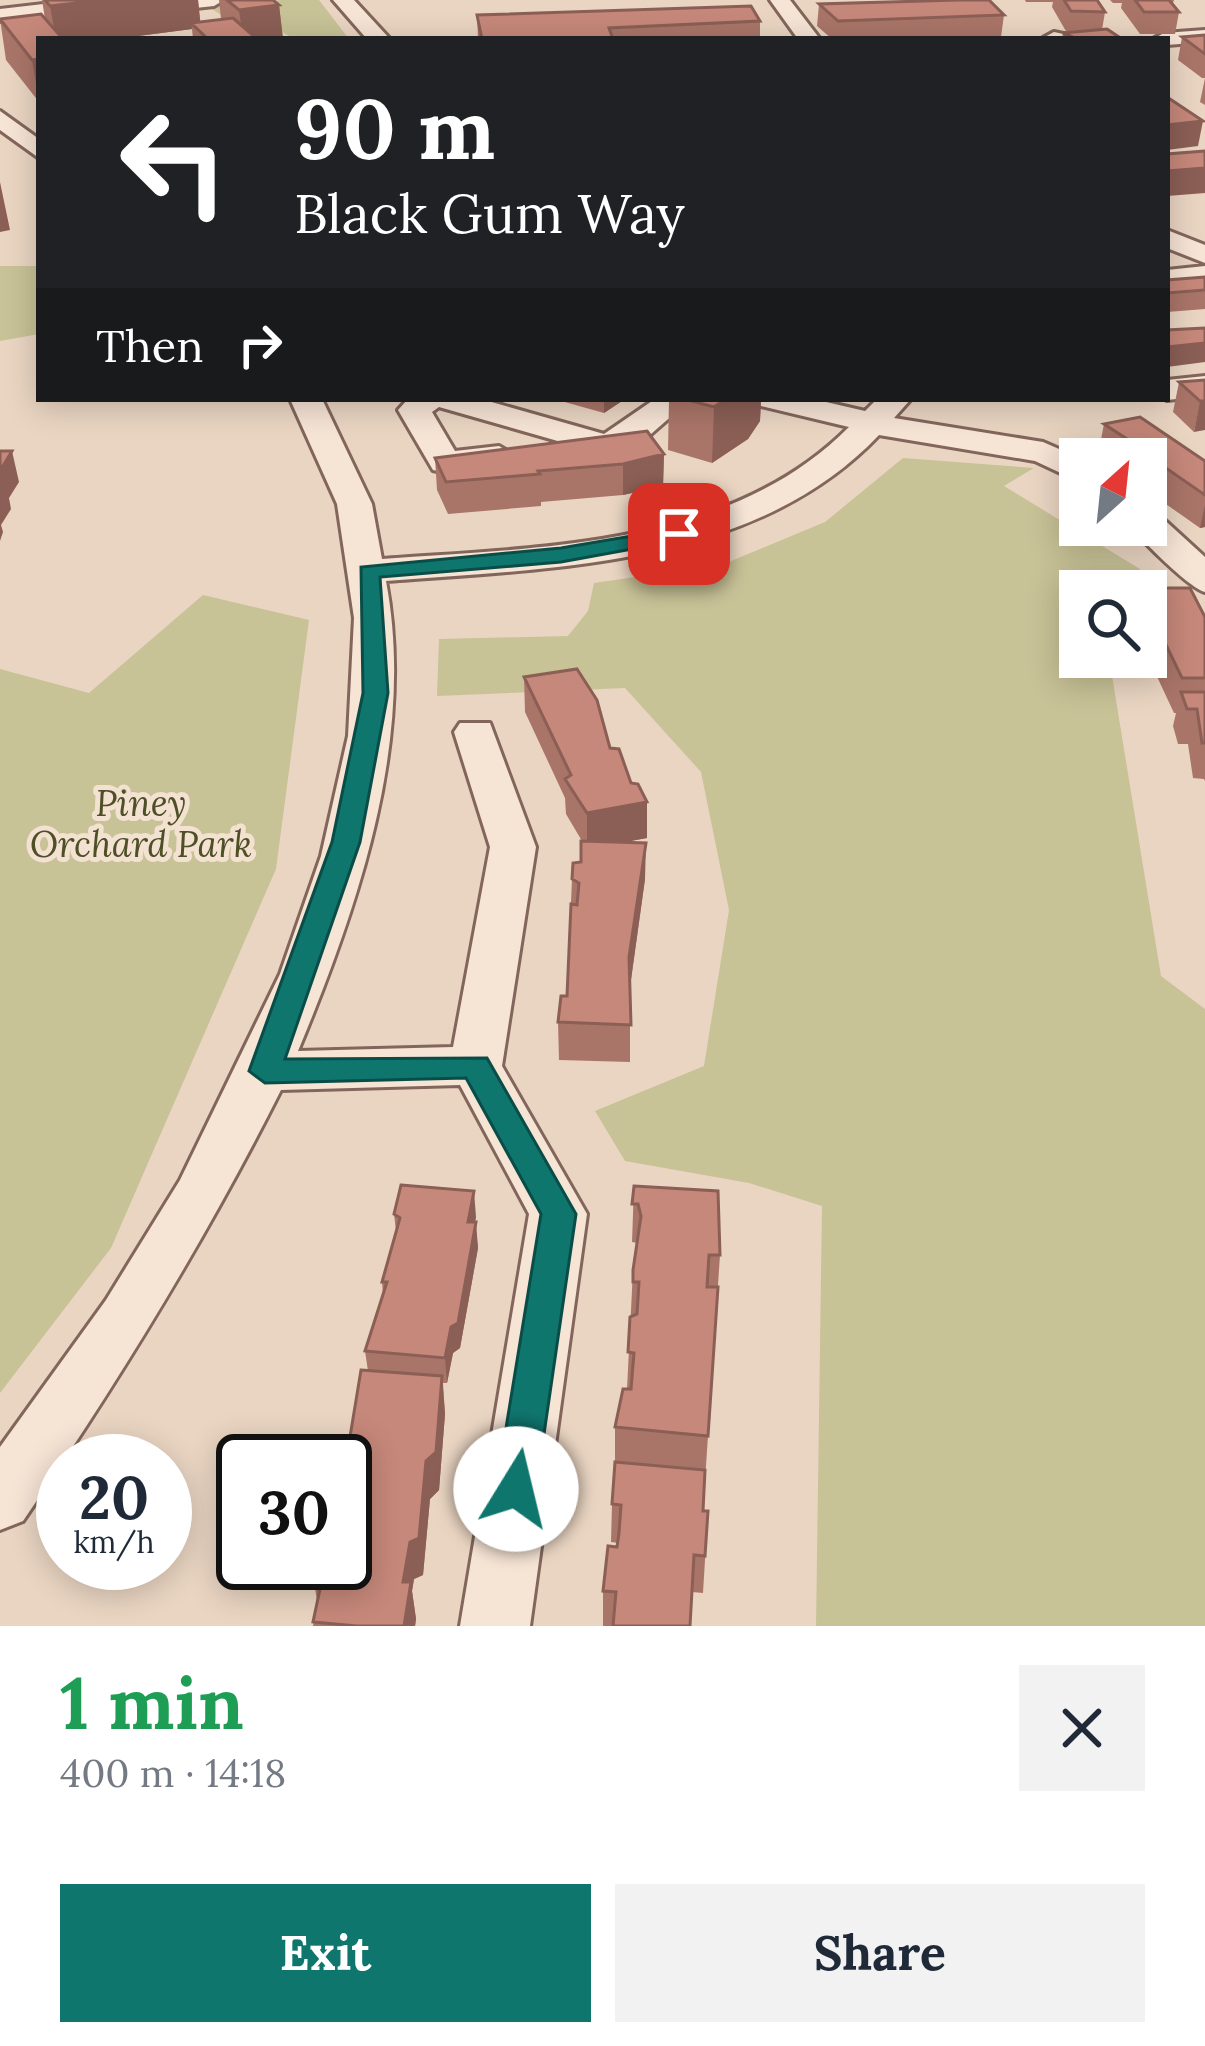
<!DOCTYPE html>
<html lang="en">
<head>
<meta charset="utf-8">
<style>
	body { margin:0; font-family:Lora,serif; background:#f2f2f3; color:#1f2937; height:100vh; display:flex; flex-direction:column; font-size:45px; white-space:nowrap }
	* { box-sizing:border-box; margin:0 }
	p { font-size:39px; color:#747a83 }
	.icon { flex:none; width:66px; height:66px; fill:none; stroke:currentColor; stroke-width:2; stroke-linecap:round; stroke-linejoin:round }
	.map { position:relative; height:1626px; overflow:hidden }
	.details { display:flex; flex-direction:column; background:#fff; flex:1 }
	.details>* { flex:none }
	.hud { position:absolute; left:36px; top:36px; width:1134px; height:366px; border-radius:0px; box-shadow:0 6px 30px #0003; background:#202124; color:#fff; overflow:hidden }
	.needle { width:78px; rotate:27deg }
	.buttons { position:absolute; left:1059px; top:438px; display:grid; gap:24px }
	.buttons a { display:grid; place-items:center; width:108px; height:108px; border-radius:0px; background:#fff; box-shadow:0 6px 30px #0003; font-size:60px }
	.speed { position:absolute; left:36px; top:1434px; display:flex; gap:24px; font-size:60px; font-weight:700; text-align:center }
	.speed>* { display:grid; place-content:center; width:156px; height:156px; border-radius:50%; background:#fff; box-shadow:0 6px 30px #0003; line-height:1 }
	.speed small { font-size:30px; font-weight:400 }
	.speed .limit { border:6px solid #111; border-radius:18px; background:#fff; color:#111 }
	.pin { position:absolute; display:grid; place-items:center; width:102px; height:102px; color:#fff; margin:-51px; border-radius:24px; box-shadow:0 6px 18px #0006 }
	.me { position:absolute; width:132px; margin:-66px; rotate:9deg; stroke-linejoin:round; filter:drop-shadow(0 0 9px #0008) }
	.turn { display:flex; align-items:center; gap:42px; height:252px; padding:0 60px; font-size:54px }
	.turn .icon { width:156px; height:156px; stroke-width:2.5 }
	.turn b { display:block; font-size:84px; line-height:102px }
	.then { display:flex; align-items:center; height:114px; padding:0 60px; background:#0003; gap:24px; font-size:45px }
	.round { display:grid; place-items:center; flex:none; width:126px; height:126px; border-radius:0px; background:#f2f2f3 }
	.overview { display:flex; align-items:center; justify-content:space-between; height:204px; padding:0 60px }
	h1 { font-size:72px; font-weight:700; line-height:90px; color:#1e9e55 }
	.cta { display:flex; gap:24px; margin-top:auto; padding:24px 60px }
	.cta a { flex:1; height:138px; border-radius:0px; background:#0f766e; color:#fff; font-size:48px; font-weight:700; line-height:138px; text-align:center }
	.cta a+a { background:#f2f2f3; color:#1f2937 }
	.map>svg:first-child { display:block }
</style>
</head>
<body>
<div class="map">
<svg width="1205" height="1626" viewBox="0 0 1205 1626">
	<rect width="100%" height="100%" fill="#ead5c2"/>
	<path fill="#c8c297" d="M281,0h38l30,39h-56c-27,-23 -57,-10 -84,-32z
		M0,266h39v68l-39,7z
		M903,458l131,10 -30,18 136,83 -16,22h-44v66h29l52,319 44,33v617h-389l6,-420 -73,-23 -124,-22 -30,-50 109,-45 25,-156 -28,-138 -76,-84 -188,8 2,-57 129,-3 20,-25 6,-28 130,-19 101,-42z
		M203,595l106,25 -33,249 -165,379 -111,145v-724l89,24z"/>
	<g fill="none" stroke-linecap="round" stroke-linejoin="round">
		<defs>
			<path id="minor" d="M78,0l36,3 -10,6 -104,12v-12z
				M158,0h66l-10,6 -74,8 -10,-6z
				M333,0h21l36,39h-23z
				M770,0h20l30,39h-22z
				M1205,30v12l-38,3v-6h-14l11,-6z
				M1054,32l33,7 -44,-1z
				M0,111l39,28v19l-39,-28z
				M1167,230l38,15v18l-38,-15z
				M1205,266v18l-38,4v-18z
				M1205,376v20l-38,4 -2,-1 2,-19z
				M290,399h32l50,105 10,55c160,-12 347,-11 467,-132l-88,-21 -5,-7h57l52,12 12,-12h34l-17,19 149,24 39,17 -2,23 -45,-21 -156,-26c-124,131 -323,133 -493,146 30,158 -28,326 -88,470l155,-4 37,-200 -36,-115 6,-9h30l46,124 -34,219 85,148 -57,412h-70l69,-412 -69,-129 -179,5c-76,151 -163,292 -258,431l-23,9v-83l106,-147 74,-120 100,-206 41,-118 27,-120 6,-118 -17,-114z
				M408,399h73l123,35 51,-35h36l-56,49 -32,6 -164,-47 -7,5 23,39 44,-5 17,10c-15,16 -61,20 -83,14l-35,-60z
				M1146,512l13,3 46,42v35c-16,-4 -63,-52 -76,-67h17z"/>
		</defs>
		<use href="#minor" stroke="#83665b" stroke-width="6"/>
		<use href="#minor" fill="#f6e4d5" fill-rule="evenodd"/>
	</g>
	<path fill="#aa7569" d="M42,0h156l2,22 21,-3 -2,-19h54l6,5 4,34h-90l-1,-10 -77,10h-76v63l-33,-42 -6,-41h45z
		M1025,0h72l8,12 -3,18 20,9h-60l1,-6h4l-15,-26 1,-5h-27z
		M1110,0h64l-1,3h-2l8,9 -4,22h-35l-19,-26 1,-5h-9z
		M819,4l185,11 -3,22 -169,2 -15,-13z
		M477,15l283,6v18h-282z
		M1205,35v43h-3l-24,-18 4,-23z
		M1205,78v27l-5,-3z
		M1205,277v32l-38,3v-32z
		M1205,380l-11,52 -21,-20 6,-30z
		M554,399h71l-21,14z
		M669,399h92l-1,22 -12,18 -36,24 -44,-13z
		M1104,424l101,37v66l-5,1 -47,-33 1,-3 -8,-5v-28h-42l-6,-4z
		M664,454l-1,32 -40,9 -82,7v4l-93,8 -11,-24 -2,-32z
		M1140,588l65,29v164l-1,-2 -11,-1 -5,-34h-10l-5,-18 3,-13h-2l-28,-60v-62h-7z
		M524,677l86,71 37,90 -22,4 20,37 -15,108v75l-71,-2 -1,-38 9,-26 5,-117 9,-17 1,-21 -16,-27 -1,-16 -40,-86z
		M634,1186l86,69 -17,256h5l-5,82 -11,-1 -2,34h-87v-35l15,-48 -7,-1 1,-38 3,-40v-37l12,-38 6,-119 4,-27 -5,-1z
		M394,1214l82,3 -1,5 3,26 -18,100 -7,5 -6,30h-4l2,31 -6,76 -9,9 -7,76 -9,4 -2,12 4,28 -1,7h-102l4,-25 -4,-27 32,-11 23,-192 -3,-20 18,-56 -1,-13 14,-51z"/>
	<path fill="#8b5f55" d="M103,0h95l3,28 -10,-5 1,6 -77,10h-59l-6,-33z
		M279,5l4,34h-40l-4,-29z
		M39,59v42l-7,-41z
		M1203,121l-5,25 -31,4v-25z
		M1205,168v25l-38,3v-25z
		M0,182l10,48 -10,2z
		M1205,343v19l-38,5v-20z
		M604,399h21l-21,14z
		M726,399h35l-1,22 -12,18 -36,24 2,-56z
		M1200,401h5v29l-11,2z
		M12,451l7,31 -10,16 2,11 -10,16 2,7 -3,9v-70z
		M664,454l-1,32 -40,9v-31z
		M1205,505v22l-5,1z
		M647,802v36l-60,11v-36z
		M646,843l-1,36 -16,115v-37z
		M474,1191l2,26 -7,30 -1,-25z
		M476,1222l2,26 -18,100 -7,5 -6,30 -2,-25z
		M442,1376l3,38 -6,76 -9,9 -7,76 -9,4 -2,12 4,28 -1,7h-11l-1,-44z"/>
	<path fill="#c6887a" stroke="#8b5f55" stroke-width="3" d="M45,0h58l-53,6z
		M227,0h46l6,5 -40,5z
		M958,0h31l15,15 -166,6 -19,-17z
		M1064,0h33l8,12 -34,-1z
		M1135,0h34l10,12h-35z
		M751,6l9,15 -151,7 4,11h-131l-5,-24z
		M41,14l22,25h-24v20l-7,1 -32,-41z
		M233,18l23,20 -48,1 -17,-16z
		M1107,29l15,10h-45l-14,-6z
		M1205,35v19l-23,-17z
		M1167,97l36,24 -36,4z
		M1205,151v17l-38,3v-17z
		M1205,277v13l-38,3v-13z
		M1205,328v15l-38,4v-17z
		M1205,380v21h-5l-21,-19z
		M684,399h42l-12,8z
		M1140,417l65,44v34l-45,-31 4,-1 -60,-39z
		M647,431l17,23 -41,10 -85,7 2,3 -94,8 -11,-24z
		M0,451h12l-12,20z
		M1140,588h50l15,29v61h-23l-30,-62h8l-6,-13h-8v-12h-5z
		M577,669l20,31 13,48 9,1 12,34 7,1 9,18 -60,11 -22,-34 6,-4 -47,-98z
		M1181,692h24v51h-3l-5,-34h-10z
		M581,841l65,2 -17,114 2,68 -73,-3 3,-26h6l4,-92 6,1 2,-22 -7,-4 1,-16 8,-1z
		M401,1185l73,6 -6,31h8l-18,101 -7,4 -6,31 -80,-7 22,-69h-5l18,-64 -6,-4z
		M634,1186l84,5 2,64h-11l-2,32h11l-10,149 -93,-9 8,-38h8l3,-36 -6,-1 2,-35 7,-3 2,-32h-6v-12l8,-54 -3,-12h-6z
		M361,1370l81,6 -6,76 -10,9 -7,77 -9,4 -7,40h8l-7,44h-47l-44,-4 10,-47 -10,-1 2,-11h30v-96z
		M615,1462l90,8 -2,41h5l-3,45 -11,-1 -4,71h-77l3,-34 -13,-1 5,-45 9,1 2,-14 2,-28 -9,-1z"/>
	<path fill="#0f766e" stroke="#0a4d48" stroke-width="3" d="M679,528l8,2v9l-126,23 -181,15 8,116 -28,149 -75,217 202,-1 89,156 -40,275 -6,12 -14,6 -14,-6 -6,-12 45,-275 -75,-136 -201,5 -16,-12 83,-229 31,-149 -2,-126 200,-19z"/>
	<g text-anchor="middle" stroke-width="10" stroke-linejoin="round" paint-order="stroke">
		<g font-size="36" font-style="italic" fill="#4e4f26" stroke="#f3e1d1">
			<text x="141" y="816">Piney<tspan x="141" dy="41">Orchard Park</tspan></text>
		</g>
	</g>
</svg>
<div class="buttons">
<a><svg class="needle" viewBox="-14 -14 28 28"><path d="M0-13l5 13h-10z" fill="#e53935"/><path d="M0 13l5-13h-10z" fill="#747a83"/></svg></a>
<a><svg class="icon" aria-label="search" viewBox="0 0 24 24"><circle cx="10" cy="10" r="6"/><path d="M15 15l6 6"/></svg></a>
</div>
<div class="speed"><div>20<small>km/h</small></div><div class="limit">30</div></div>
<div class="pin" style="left:679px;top:534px;background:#d93025"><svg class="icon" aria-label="arrive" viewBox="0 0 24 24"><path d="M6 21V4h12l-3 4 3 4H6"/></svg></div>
<svg class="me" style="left:516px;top:1489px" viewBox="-20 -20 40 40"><circle r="19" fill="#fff"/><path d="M0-13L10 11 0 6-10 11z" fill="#0f766e"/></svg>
<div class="hud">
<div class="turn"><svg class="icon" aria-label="left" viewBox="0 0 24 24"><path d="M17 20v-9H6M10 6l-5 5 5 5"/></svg><div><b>90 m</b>Black Gum Way</div></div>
<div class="then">Then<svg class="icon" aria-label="right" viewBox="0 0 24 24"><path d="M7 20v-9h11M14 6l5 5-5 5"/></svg></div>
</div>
</div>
<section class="details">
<div class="overview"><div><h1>1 min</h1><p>400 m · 14:18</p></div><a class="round"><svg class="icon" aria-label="close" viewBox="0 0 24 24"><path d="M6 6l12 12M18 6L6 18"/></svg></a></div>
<div class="cta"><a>Exit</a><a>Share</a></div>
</section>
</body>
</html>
